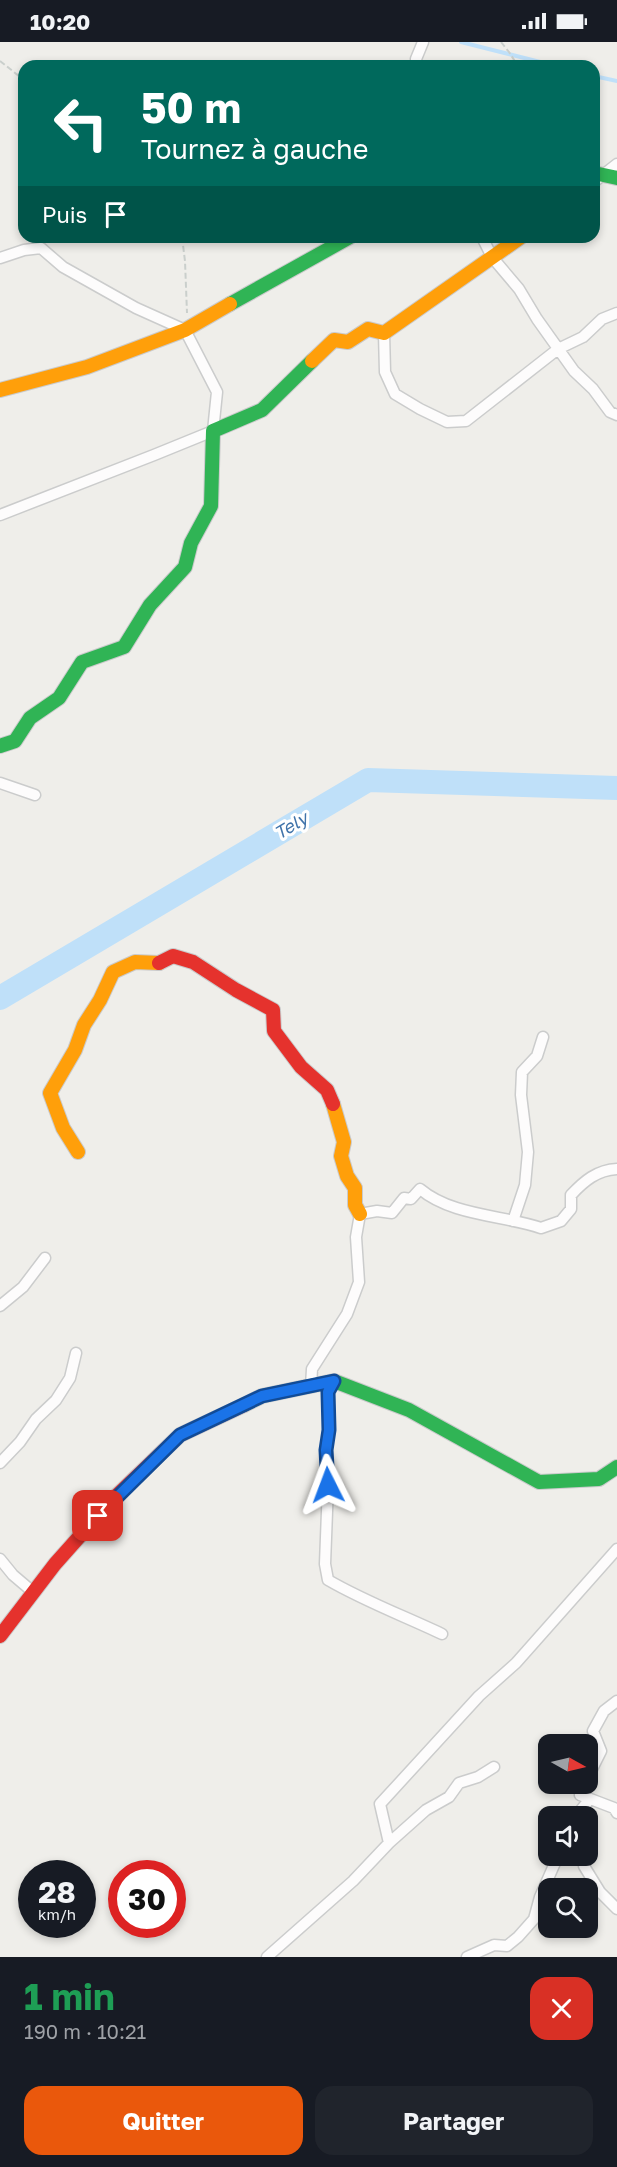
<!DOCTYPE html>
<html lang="fr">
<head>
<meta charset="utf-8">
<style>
	body { margin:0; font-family:"Golos Text",sans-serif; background:#20242c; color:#f1f3f6; height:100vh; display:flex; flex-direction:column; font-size:22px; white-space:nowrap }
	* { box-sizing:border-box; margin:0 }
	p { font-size:20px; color:#9ea1a6 }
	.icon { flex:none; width:33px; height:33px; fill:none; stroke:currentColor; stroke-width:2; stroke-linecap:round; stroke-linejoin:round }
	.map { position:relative; height:1915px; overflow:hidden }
	.sheet { display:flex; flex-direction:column; background:#171b24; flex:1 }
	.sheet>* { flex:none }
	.banner { position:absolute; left:18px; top:18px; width:582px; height:183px; border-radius:18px; box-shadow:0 3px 9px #0003; background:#00695c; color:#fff; overflow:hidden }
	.needle { width:39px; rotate:98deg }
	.buttons { position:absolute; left:538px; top:1692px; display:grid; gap:12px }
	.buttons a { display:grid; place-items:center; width:60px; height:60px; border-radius:12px; background:#171b24; box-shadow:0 3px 9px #0003; font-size:30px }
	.speed { position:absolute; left:18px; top:1818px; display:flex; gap:12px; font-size:30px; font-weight:700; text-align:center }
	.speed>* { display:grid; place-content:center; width:78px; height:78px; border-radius:50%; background:#171b24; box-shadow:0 3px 9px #0003; line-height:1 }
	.speed small { font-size:15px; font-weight:400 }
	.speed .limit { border:9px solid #d22; background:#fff; color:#111 }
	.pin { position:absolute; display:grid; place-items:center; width:51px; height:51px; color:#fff; margin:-26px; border-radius:12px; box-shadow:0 3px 9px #0006 }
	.me { position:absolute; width:66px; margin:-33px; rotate:357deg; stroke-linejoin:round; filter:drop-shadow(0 0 4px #0008) }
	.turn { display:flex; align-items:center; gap:21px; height:126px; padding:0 24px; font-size:27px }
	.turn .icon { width:78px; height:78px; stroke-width:2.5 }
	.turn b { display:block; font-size:42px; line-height:51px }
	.then { display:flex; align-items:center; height:57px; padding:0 24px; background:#0003; gap:12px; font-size:22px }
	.round { display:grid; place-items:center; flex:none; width:63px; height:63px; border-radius:18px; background:#20242c }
	.head { display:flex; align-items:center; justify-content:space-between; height:102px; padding:0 24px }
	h1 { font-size:36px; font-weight:700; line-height:45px; color:#1e9e55 }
	.primary-button { display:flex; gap:12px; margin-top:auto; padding:12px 24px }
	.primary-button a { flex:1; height:69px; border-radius:18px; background:#ea580c; color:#fff; font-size:24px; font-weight:700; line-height:69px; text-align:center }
	.primary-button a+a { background:#20242c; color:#f1f3f6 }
	.status { display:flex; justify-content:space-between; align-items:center; height:42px; padding:0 30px; background:#171b24; direction:ltr }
	.status svg { height:16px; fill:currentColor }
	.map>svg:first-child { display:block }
</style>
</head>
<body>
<div class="status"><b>10:20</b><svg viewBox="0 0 49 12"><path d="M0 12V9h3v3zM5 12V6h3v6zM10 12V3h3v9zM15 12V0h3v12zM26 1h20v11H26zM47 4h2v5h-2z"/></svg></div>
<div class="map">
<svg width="617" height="1915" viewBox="0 0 617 1915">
	<rect width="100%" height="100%" fill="#efeeea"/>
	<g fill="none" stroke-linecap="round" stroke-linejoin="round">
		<path stroke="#bfe0f9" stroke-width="4" d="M461,0l95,24
			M594,34l23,5"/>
		<path stroke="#bfe0f9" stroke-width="24" d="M0,956l368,-218 249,8"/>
		<defs>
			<path id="street" d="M417,24l-1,-7 7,-17
				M594,140l23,-18
				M482,195l10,20 27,32 18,30 37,52 19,18 17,23 7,3
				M0,216l24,-8 17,-2 22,19 73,41 49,22 32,62 -4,39 -59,24 -154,60
				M384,291l1,39 10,22 25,15 27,13 19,-1 92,-72 25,-12 19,-18 15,-6
				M0,741l35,12
				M513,1179l12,-36 3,-33 -7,-57 1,-23 15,-16 6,-19
				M0,1264l23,-19 22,-29
				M334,1339l-6,11 1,38 -3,21 2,34 -3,79 3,16c36,21 76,36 114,54
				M311,1344l1,-17 35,-55 12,-32 -3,-45 4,-23 17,-3 15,2 12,-15 7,1 9,-10c32,27 83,26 121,39l20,-7 10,-12v-14c13,-14 26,-25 46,-26
				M0,1421l20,-21 16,-23 20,-19 14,-22 6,-25
				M0,1517l13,16 20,17
				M588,1735l13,-26 -8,-20 11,-20 13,-10
				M585,1742l-5,11 34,13 3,5
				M576,1774l13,-16
				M389,1801l37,-33 23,-13 10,-14 19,-6 16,-10
				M584,1824l16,26 17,17
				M267,1915l86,-76 36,-38 -9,-39 99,-108 37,-33 101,-114
				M467,1915l27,-12 13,1 11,-9 16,-18 6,-22 18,-41"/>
			<path id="fast" d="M594,131l23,5
				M230,262l120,-67
				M0,704l15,-5 15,-23 29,-20 23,-36 42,-15 26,-42 35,-38 6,-24 20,-37 2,-75 49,-21 50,-49
				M244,1363l18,-9 72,-15 75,29 130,72 60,-3 18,-12"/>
			<path id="slow" d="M312,319l22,-21 14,2 20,-13 16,4 137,-96
				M0,348l87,-23 98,-37 45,-26
				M333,1062l11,38 -3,14 6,20 8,12v17l5,9
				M78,1110l-15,-24 -13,-35 25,-43 9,-25 16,-25 13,-28 22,-10 24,1"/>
			<path id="jam" d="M159,921l14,-7 20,6 43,28 37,20 1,21 27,36 26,23 6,14
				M0,1594l55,-72 57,-64 68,-65 64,-30"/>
		</defs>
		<use href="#street" stroke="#cbcccc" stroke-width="13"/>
		<use href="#fast" stroke="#cacacb" stroke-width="16"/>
		<use href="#slow" stroke="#cacacb" stroke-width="16"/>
		<use href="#jam" stroke="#cacacb" stroke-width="16"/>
		<path stroke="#cacfcc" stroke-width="2" stroke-dasharray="6 3" stroke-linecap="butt" d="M501,0l8,10 9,14
			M0,19l24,19
			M182,195l3,24 2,52"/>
		<use href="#street" stroke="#fdfcfc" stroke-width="10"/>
		<use href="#fast" stroke="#30b455" stroke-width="14"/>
		<use href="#slow" stroke="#ff9f0a" stroke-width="14"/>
		<use href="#jam" stroke="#e5322d" stroke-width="14"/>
	</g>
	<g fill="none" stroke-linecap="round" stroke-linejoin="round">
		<defs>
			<path id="route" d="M98,1474l82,-81 82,-39 72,-15 -6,11 1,38 -3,20 2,35"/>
		</defs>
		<use href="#route" stroke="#114b97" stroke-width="15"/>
		<use href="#route" stroke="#1a73e8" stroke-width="10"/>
	</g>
	<g text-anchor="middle" stroke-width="6" stroke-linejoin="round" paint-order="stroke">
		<g font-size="18" font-style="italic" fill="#4174aa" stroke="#fff">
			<text transform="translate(291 784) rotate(-31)" y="6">Tely</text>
		</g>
	</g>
</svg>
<div class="buttons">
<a><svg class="needle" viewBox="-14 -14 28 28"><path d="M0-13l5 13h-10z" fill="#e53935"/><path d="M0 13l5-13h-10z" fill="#9ea1a6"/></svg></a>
<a><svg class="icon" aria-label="sound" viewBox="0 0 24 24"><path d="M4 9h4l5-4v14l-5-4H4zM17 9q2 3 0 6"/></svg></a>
<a><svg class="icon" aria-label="search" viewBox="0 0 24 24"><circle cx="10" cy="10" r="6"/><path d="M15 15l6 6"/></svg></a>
</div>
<div class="speed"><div>28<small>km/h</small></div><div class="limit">30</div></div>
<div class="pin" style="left:98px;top:1474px;background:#d93025"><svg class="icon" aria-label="arrive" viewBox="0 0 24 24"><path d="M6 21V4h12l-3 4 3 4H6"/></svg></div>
<svg class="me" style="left:328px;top:1443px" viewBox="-20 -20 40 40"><path d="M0-17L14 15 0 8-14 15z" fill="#1a73e8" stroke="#fff" stroke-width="4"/></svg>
<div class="banner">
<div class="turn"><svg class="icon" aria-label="left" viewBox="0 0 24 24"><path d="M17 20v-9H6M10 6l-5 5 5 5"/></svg><div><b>50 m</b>Tournez à gauche</div></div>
<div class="then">Puis<svg class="icon" aria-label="arrive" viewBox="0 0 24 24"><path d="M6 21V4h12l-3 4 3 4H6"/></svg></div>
</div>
</div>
<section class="sheet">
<div class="head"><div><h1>1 min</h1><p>190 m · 10:21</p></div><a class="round" style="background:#d93025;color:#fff"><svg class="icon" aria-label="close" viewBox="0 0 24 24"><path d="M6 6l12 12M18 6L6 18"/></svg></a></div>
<div class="primary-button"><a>Quitter</a><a>Partager</a></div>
</section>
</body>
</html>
